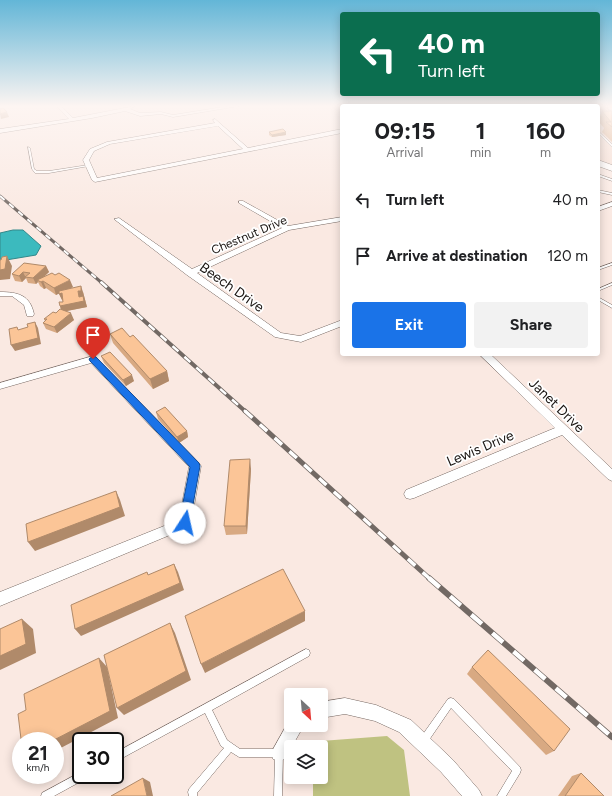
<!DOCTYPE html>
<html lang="en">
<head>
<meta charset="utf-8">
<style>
	body { margin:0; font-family:Figtree,sans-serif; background:#f2f2f2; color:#202124; height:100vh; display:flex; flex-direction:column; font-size:15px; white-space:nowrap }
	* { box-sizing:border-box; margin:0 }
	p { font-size:13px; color:#757577 }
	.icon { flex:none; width:22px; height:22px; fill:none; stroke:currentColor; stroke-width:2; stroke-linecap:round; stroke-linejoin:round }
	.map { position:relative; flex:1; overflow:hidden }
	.drawer { position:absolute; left:340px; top:104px; width:260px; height:252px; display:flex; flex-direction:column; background:#fff; border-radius:4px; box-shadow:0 2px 10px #0003 }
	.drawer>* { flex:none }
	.banner { position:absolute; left:340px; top:12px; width:260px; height:84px; border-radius:4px; box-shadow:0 2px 10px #0003; background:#0b6e4f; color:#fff; overflow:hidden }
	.needle { width:26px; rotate:154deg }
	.buttons { position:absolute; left:284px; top:688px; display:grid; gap:8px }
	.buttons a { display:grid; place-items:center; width:44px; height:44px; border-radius:4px; background:#fff; box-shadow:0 2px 10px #0003; font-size:20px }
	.speed { position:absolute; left:12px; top:732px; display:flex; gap:8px; font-size:20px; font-weight:700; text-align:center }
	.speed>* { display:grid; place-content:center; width:52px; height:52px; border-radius:50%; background:#fff; box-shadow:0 2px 10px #0003; line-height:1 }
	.speed small { font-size:10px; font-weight:400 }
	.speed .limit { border:2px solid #111; border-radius:6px; background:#fff; color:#111 }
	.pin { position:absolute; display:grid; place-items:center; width:34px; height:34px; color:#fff; margin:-41px -17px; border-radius:50% 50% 50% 0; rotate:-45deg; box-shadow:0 0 4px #0007 }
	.pin .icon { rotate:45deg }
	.me { position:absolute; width:44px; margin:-22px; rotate:10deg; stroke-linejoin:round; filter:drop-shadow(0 0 3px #0008) }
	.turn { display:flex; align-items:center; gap:14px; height:84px; padding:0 12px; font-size:18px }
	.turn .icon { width:52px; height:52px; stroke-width:2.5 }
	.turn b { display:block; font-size:28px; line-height:34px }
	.eta { display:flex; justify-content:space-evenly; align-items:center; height:68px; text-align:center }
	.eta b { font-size:24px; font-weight:700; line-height:28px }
	.button { display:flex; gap:8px; margin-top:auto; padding:8px 12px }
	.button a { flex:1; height:46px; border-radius:4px; background:#1a73e8; color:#fff; font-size:16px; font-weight:700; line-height:46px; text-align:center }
	.button a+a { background:#f2f2f2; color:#202124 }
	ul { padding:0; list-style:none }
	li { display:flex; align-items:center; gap:12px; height:56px; padding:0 12px }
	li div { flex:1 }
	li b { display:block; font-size:15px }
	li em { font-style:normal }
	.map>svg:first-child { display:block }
</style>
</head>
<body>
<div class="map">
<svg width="612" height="796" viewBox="0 0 612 796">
	<rect width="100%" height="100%" fill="#fae9e2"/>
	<path fill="#f4dcd1" d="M584,106h28v60l-14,-5v-55z"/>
	<path fill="#bfc281" d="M387,736l17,14 6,46h-97v-19h8v-30h-4l4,-6z"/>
	<path fill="#3cbabe" stroke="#32888a" d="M13,230h10l18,16 -5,9 -36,6v-28z"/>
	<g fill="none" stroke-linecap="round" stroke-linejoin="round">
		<defs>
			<path id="lane" d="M609,107h3v4l-4,-2z
				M598,118h14v2h-14z
				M598,131l14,13v3l-14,-14z
				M28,147l2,1 4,21 3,2h12l39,-6 1,1 -40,7h-14l-3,-4z
				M598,174l14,5v2l-14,-5z
				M598,190l14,3v2l-14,-3z
				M612,263v2l-14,5v-2z
				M612,283v2l-14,6v-2z
				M598,297l14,8v3l-14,-8z
				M306,649l3,1 1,3 -1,3 -97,54 15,30 13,9h39l3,1 1,3 -1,43h-8l1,-39h-36l-8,-5 -34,41v3h-8l-1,-4 1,-3 35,-41 -3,-2 -16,-33 -90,49v-9z
				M451,698l3,1 66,68 1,3 -1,3 -14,23h-9l15,-25 -61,-63 -24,35 -3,1 -3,-1 -1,-3 1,-3 27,-38z
				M81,772v3h7l-1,3 -33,18h-13l1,-3z"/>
			<path id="street" d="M57,106h4l12,12 62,-12 -5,3 10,4 21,-1 12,3 56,-9h10l-66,11 -12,-3 -21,2 -15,-5 -33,7 -92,15v-4l69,-10z
				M215,119l33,29 94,-19v4l-247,49 -3,-2 -9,-20 7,-11 17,-7 108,-19 -2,-3zM218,126l25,23 -146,29 -8,-18 5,-9 16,-7z
				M239,201h4l45,25 54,-9v4l-53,9 -92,43 84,60 19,3 42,-16v6l-41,16 -26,-5 -88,-62 -73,-56 5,-1 73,51 90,-41 -43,-25z
				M612,202v4l-14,5v-4z
				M0,292c18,0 30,3 34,22l-1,2h-6l-3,-11 -12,-9h-12z
				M479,354h11l122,115v12l-4,-2 -46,-44 -148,63 -4,1 -4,-1 -2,-4 2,-4 149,-62z
				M93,356l3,1 103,106 2,3 -10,57 -2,4 -189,79v-14l179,-72 10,-53 -98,-104 -91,26v-6z
				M345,698l31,7 35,15 42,40 26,30 3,6h-20l-21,-24 -42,-40 -24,-11 -30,-7 -24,4v-16z
				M290,719l1,6h13l-19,34 -6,2 -6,-2 -2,-6z"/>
			<path id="secondary" d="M598,160l14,5v6l-14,-5z"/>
		</defs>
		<use href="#lane" stroke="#766862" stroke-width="1"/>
		<use href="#street" stroke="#766862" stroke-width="1"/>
		<use href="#secondary" stroke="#766862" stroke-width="1"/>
		<use href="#lane" fill="#fff" fill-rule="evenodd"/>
		<use href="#street" fill="#fff" fill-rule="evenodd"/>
		<use href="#secondary" fill="#fff" fill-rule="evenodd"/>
		<defs>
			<path id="rail-far3" d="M0,196l102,87"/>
			<path id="rail-far2" d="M101,282l145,130"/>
			<path id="rail-far1" d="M245,411l185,168"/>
			<path id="rail" d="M429,578l183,159"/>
		</defs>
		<use href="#rail-far3" stroke="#726964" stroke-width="3"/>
		<use href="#rail-far2" stroke="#726964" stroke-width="4"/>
		<use href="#rail-far1" stroke="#726964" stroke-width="5"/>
		<use href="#rail" stroke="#726964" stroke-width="6"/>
		<use href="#rail-far3" stroke="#fff" stroke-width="2" stroke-dasharray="6" stroke-linecap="butt"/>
		<use href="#rail-far2" stroke="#fff" stroke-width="2.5" stroke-dasharray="8" stroke-linecap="butt"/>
		<use href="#rail-far1" stroke="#fff" stroke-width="3.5" stroke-dasharray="10" stroke-linecap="butt"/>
		<use href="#rail" stroke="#fff" stroke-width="4.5" stroke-dasharray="14" stroke-linecap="butt"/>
	</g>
	<path fill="#d8a982" d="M602,111h10v31l-10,-10 2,-4 -6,-7z
		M269,132l17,3 -14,2 -3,-2z
		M46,266l3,6 -5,5 29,10 -4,2 14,3 4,15 -21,4 8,9 -17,13 -11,-4 -3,-6 2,-2 -1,-2 17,-9 -1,-4 3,-4 -4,-9 -3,2 -10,-7 -2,1 -4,-3 -2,-4 -2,2 -8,-1 -2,-5 -4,4 -7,-1 -3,-7z
		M110,334l20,3 37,34 2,10 -16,8 -40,-46z
		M101,356l33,25 -8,5 -22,-23z
		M156,412l31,19 1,6 -9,6 -21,-24z
		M251,469l-4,65 -21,1 -2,-9z
		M472,667l82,84 -8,4 -79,-81z
		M581,773l23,23h-46l14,-20z"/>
	<path fill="#b08a6a" d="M7,112l2,5 -8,2 -1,-5z
		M286,132v3l-14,2v-2z
		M7,256l5,10 -2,13 -10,1v-10z
		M46,266l3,6 -10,9 -2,-1 1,2 -2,2 -3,-6z
		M23,272l3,6 -4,4 -3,-6z
		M70,280l3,7 -17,8 -2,-7z
		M43,281l3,7 -2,1 -3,-7z
		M81,286l2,6 4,15 -25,5 -2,-6 19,-9 -1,-6z
		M62,293l2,7h-2l-3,-6z
		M71,313l3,7 -17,13 -3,-6z
		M35,322l3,6 3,16 -26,7 -4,-6z
		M167,371l2,10 -16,8 -3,-10z
		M132,375l2,6 -8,5 -3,-6z
		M187,431l1,6 -9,6 -2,-6z
		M250,459l1,10 -4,65 -1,-8z
		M116,491l4,9 5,16 -90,35 -7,-9z
		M174,564l4,8 6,18 -103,46 -6,-7z
		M305,611v10l-100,52 -4,-9z
		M22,619l11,10 3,24 -36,17v-14z
		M170,623l5,10 16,47 -67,35 -7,-7z
		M99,658l8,9 11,51 -63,33v-10h-3z
		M30,734l10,7h-14l-5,-2z
		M143,778l7,4 3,14h-6z"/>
	<path fill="#fbc597" stroke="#b08a6a" d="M3,108l4,4 -7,2v-5z
		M602,111h10v16l-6,-5h5z
		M283,129l3,3 -14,3 -3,-3z
		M7,256l-2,13 -5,1v-10h1l1,-3z
		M24,263l22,3 -13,12 -8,-1 5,-4 -7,-1 -4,4 -7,-2z
		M52,273l3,2 4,-2 11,7 -16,8 -11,-7 -2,1 -4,-2z
		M81,286v5h-3l1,6 4,-1 1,5 -24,5 -1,-4h4l-1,-9 -3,1v-3z
		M60,309l11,4 -17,14 -11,-4 4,-4h-3l9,-7 3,1z
		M35,322l3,16 -27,7 -2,-16 8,-2 1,3 10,-3 -1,-3z
		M122,328l8,9 3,-2 34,36 -17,8 -40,-45z
		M110,352l22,23 -9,5 -22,-24z
		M165,407l22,24 -10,6 -21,-25z
		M250,459l-4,67h-22l6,-66z
		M116,491l4,16 -92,35 -2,-18z
		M174,564l6,19 -105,46 -4,-24 76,-33 1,3z
		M283,569l22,42 -104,53 -16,-48z
		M22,619l4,25 -26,12v-27z
		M170,623l16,48 -69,37 -13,-53z
		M488,650l82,79 -16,22 -82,-84z
		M99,658l11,53 -58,30h-22v-7l-9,5 -3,-25 8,-4 -2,-16z
		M581,773l23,23h-39z
		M143,778l4,18h-36z"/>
	<linearGradient id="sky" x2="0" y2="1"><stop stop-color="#63b6d7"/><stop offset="0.49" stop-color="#fdf5f2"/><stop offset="1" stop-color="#fdf5f2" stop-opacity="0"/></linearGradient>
	<rect width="612" height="217" fill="url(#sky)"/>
	<path fill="#1a73e8" stroke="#114b97" d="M93,356l3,1 103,106 1,3 -11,61 -4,1 -4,-1 -2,-4 11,-56 -100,-106 -1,-2z"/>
	<g text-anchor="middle" stroke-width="3.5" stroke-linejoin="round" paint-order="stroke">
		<g font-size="12" fill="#191411" stroke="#fff">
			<text transform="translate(249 235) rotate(-23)" y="4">Chestnut Drive</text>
		</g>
		<g font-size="14" fill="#191411" stroke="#fff">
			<text transform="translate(232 287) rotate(35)" y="5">Beech Drive</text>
			<text transform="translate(557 405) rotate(44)" y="5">Janet Drive</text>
			<text transform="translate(480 448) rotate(-23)" y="5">Lewis Drive</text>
		</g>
	</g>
</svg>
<div class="buttons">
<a><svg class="needle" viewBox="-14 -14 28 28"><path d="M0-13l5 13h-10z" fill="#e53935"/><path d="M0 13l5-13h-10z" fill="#757577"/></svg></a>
<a><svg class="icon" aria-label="layers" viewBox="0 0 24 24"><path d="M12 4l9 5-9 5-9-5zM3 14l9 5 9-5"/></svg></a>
</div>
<div class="speed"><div>21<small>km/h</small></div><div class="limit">30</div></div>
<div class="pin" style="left:93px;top:359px;background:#d93025"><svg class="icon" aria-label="arrive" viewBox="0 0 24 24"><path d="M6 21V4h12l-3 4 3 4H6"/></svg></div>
<svg class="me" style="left:185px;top:523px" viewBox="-20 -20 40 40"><circle r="19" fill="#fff"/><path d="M0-13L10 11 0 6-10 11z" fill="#1a73e8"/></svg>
<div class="banner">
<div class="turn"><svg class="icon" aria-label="left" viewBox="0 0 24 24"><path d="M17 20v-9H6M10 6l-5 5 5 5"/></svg><div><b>40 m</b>Turn left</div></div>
</div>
<section class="drawer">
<div class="eta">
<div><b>09:15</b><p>Arrival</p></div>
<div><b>1</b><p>min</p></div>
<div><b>160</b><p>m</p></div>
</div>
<ul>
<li><svg class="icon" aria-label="left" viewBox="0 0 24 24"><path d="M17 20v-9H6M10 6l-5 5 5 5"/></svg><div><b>Turn left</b></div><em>40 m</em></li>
<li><svg class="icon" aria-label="arrive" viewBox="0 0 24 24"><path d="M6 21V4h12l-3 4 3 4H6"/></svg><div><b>Arrive at destination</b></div><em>120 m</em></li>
</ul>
<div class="button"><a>Exit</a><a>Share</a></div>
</section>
</div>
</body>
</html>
